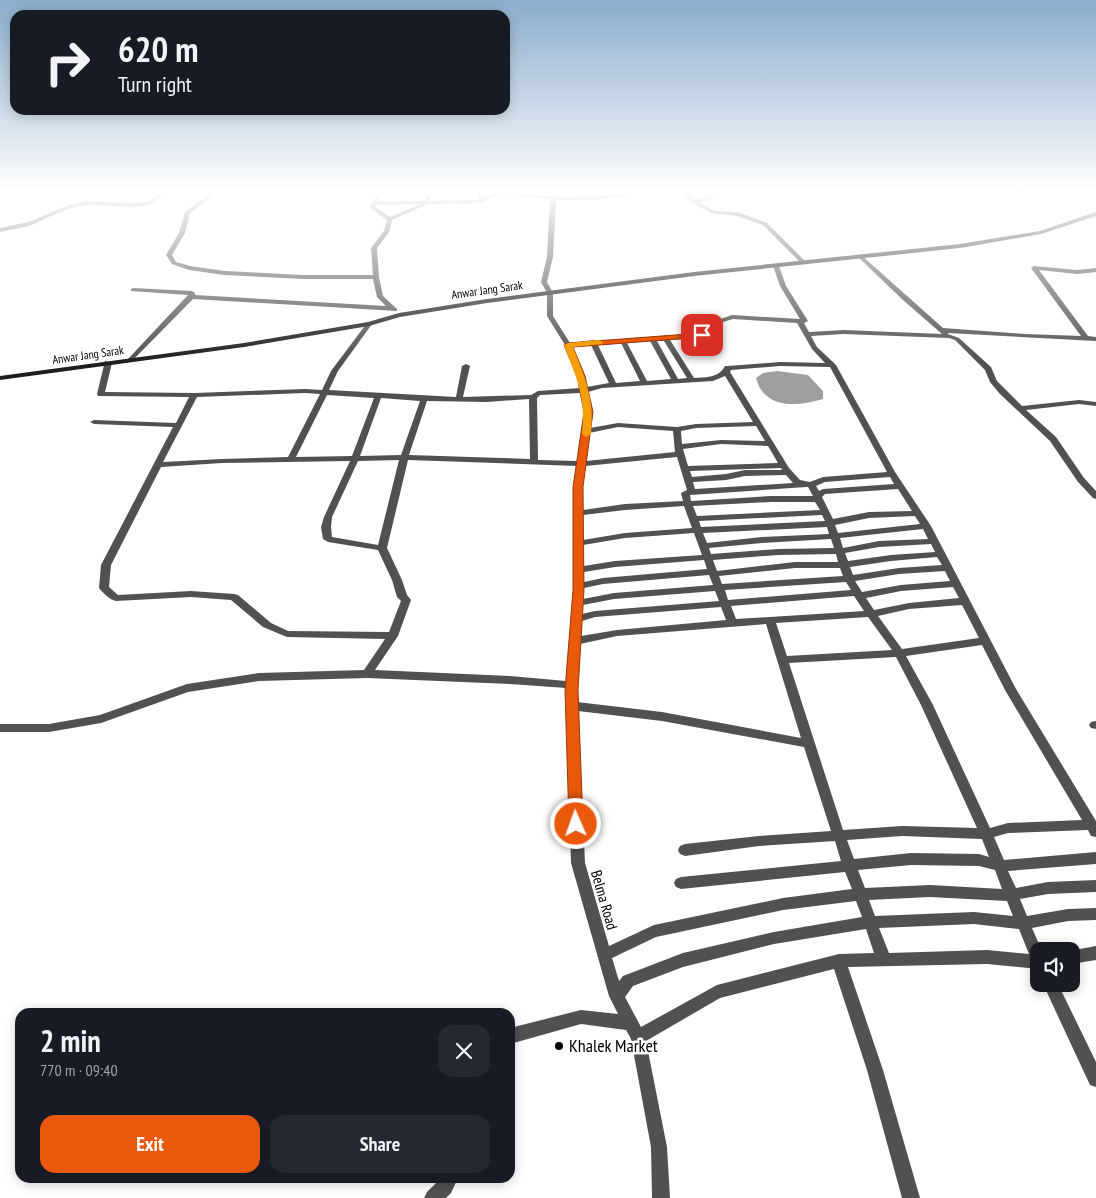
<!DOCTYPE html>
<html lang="en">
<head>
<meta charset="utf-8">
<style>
	body { margin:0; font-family:"PT Sans Narrow",sans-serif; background:#242831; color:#f1f3f6; height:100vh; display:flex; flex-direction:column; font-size:19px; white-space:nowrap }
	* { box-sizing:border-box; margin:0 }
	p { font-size:16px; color:#9ea1a6 }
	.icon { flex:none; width:28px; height:28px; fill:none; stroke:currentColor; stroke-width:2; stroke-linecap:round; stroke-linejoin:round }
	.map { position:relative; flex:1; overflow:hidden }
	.drawer { position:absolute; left:15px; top:1008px; width:500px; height:175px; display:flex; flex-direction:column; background:#171b24; border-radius:15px; box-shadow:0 2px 12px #0003 }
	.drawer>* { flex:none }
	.guide { position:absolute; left:10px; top:10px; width:500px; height:105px; border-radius:15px; box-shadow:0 2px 12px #0003; background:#171b24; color:#f1f3f6; overflow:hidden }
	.tools { position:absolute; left:1030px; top:942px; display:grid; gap:10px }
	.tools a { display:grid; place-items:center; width:50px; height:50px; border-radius:10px; background:#171b24; box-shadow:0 2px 12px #0003; font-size:25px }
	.pin { position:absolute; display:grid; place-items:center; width:42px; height:42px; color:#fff; margin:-21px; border-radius:10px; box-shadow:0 2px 8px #0006 }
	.me { position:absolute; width:55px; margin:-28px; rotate:358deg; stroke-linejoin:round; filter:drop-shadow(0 0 4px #0008) }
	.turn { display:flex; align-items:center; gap:18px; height:105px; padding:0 25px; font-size:22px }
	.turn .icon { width:65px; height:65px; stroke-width:2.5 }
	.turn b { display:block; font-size:35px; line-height:42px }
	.round { display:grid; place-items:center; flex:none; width:52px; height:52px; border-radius:15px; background:#242831 }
	.summary { display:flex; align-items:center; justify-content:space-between; height:85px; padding:0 25px }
	h1 { font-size:30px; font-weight:800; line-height:38px }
	.button { display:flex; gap:10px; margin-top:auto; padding:10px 25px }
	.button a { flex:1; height:58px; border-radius:15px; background:#ea580c; color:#fff; font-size:20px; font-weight:800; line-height:58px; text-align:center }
	.button a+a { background:#242831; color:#f1f3f6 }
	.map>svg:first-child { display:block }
</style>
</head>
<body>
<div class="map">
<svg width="1096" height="1198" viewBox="0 0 1096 1198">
	<rect width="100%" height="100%" fill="#fff"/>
	<path fill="#9f9f9f" d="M777,371l31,4 15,16v8c-26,8 -59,10 -67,-21l7,-5z"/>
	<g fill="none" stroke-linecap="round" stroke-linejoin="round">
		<path fill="#515151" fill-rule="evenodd" d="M161,193h5c-4,4 -10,9 -15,11 -17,6 -45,0 -62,1 -17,0 -40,12 -55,19 -10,4 -23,5 -34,8v-4l29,-6 39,-17 19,-4 41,2 20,-1z
			M208,193h4l-3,6 -19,14 -5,20 -13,22 4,7 14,4 35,5 78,4h70l-2,-27 13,-17 3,-11 -18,-13 9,-14h4l-4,8h46l5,-8h4l-4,8 50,-1 -1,-7h4l2,5 10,-5 57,3 2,-3h4l-1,4h12l73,-4 -43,7h-42l-3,57 -6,25 6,11v23l17,27 23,-3 3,1 66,-4 3,-2 3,1 45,-3 5,-13 14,-5 68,4 -20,-33 -7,-20 3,-2 3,2 7,20 22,35 -4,2 5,9 35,-2 98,4 -39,-34 -45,-43 -1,-1 3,-2 83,74 82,6 56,2 -50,-68 3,-2 43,4 19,-2v4l-19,2 -38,-4 49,66 8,1v4l-148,-8v1l11,4 32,29 6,14 25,25 57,-6 17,2v4l-17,-2 -53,6 30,27 28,41 12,13v8l-3,-1 -15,-16 -28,-41 -50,-47 -10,-12 -5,-12 -30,-30 -6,-2 -105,-4 -33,2 6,11 19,18 59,107 36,54 85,163 80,132v16l-5,-1 -3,-6 -80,3 -14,4 10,23 92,-8v12l-88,7 8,17 32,-6 48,-2v12l-48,2 -28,5 7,17 41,-7 28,-1v12l-28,1 -36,7 10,23h-3v18l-52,-5 -139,3 35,103 37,128h-18l-35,-128 -33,-101 -114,29 -74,43 21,106 3,51h-18l-1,-51 -20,-108 -5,-9 -45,-6 -71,20v-16l71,-18 37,4 -9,-18 -38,-133 -5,-175 -56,-4 -143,-6 -108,3 -71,11 -87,31 -52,9h-49v-8h49l51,-9 87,-31 72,-11 105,-3 21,-31 -98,-2 -24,-10 -32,-27 -40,-3 -75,4c-6,-1 -13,-8 -17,-13l2,-23 72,-138 -79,-3 -4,-2 4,-2 82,3 13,-26 -91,-1 -1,-2 8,-33 7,2 -7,29 89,1 111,-4 17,1 9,-19 36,-48 2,-1 3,2 -34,47 -9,19 127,7 6,-31 4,-2 4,2 -7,31 68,-2 7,-4 42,-3 -3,-12 -12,-31 -18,-29v-23l-6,-11 6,-25 3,-58 -48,-4h-5l-15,8 -54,1 -36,16 -2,11 -13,17 2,29 4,19 14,13v2l-204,-12 -61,62h-4v-2l60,-64 -57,-4v-2l2,-1 59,3 3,2v2l191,11 -9,-9 -4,-18h-70l-78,-4 -36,-5 -17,-6 -6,-9 13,-22 6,-21 20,-15zM421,204l-31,13 -15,-10 1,-2zM733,319l64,4 15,26 13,14 -45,-1 -52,4h-3c-6,12 -19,11 -31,12l-24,-38 48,-4 5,-14zM650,341l21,38 -24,2 -20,-38zM657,341h7l23,37 -9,1zM621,343l19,38 -24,2 -18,-38zM591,345l18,38 -22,4 -2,-11 -13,-29zM780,366l50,1 57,105 -64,5 -13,5 -10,-2 -11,-12 -59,-96 1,-2zM725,376l28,46 -57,2 -19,3 -59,-4 -28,5 2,-16 -4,-20 14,-4 111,-7zM305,393l15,1 -32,63 -66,2 -59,3 34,-65zM580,393l4,19 -7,49 -39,-1 -1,-62 3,-3zM327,395l47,3 -22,58 -56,1zM381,398l39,3 -19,54 -41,1zM529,399l1,60 -121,-4 18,-54 60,1zM756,426l9,15 -44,-1 -39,4 -1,-13 15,-3zM618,427l55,4 2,21 -89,9 3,-28zM721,444l47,2 10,17 -90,3 -5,-17zM677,457l10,33 -6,3 2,8 -58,3 -42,6 -1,-23 3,-21zM399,460l-21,85 -46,-8 -1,-10 1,-10 26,-56zM408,460l169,6 -3,21v103l-8,91 -56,-5 -135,-6 23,-34 13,-36 -4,-5 -5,-15 -15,-32zM350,461l-26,56 -3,10 2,12 5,3 50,8 14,30 5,17 4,4 -12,31 -101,-1 -17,-8 -33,-28 -4,-1 -43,-3 -73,4 -9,-8 2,-22 50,-98 61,-4zM781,468l1,2h-37l-19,4 -34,3 -2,-6zM786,475l7,8 -98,6 -2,-7 33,-2 19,-4zM890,477l4,7 -71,5 -4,2 -3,-5 9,-4zM806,487h2l5,9h-42l-80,5 -1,-6zM898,489l14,22 -43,1 -36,7 -11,-22 3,-3zM771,502h44l5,8 -123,6 -4,-10zM684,506l8,22 -67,5 -42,7v-25l42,-5zM822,515l3,6 -124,6 -2,-6zM915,516l5,8 -82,9 -3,-8 34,-7zM827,527l2,7 -67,3 -55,6 -4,-10zM923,529l5,10 -49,2 -36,7 -3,-10zM694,533l8,22 -87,6 -31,5 -1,-21 42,-7zM831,539l3,9 -56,1 -67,5 -2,-6 53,-5zM931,544l4,8 -44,3 -43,6 -3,-8 34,-6zM836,554l2,8h-43l-78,9 -4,-11 65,-5zM937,557l5,8 -43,3 -46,7 -3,-8 41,-6zM704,560l3,9 -104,9 -19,4v-10l31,-5zM795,568h45l3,8 -121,8 -3,-8zM945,571l5,10 -49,4 -39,7 -7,-11 44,-7zM709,575l4,10 -99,8 -31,6 1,-11 19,-4zM846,582l5,8 -123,10 -3,-10zM953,587l6,11 -50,5 -35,7 -8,-12 35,-7zM715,591l4,10 -124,10 -13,3 1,-9 31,-6zM854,596l10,15 -128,8 -5,-13zM962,605l17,33 -77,11 -24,-33 31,-7zM721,607l5,13 -109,10 -36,6 1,-15 13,-4zM868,617l24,33 -105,6 -11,-33zM766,624l35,114 -139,-26 -85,-10 3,-58 37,-8zM982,645l23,45 77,130 -74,3 -18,5 -57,-123 -27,-49zM896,657l25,48 56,123 -75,-2 -59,4 -54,-167zM578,711l84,10 142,26 27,84 -72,5 -74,8 -5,2 -2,4 2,4 5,2 74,-10 76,-5 6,20 -160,16 -5,2 -2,4 2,4 5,2 164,-17 7,17 -69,9 -129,27 -45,21 -24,-83zM902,836l80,3 7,18 -10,-3 -68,-1 -57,6 -7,-19zM911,865l68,1 16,4 7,19 -72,-4 -65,3 -7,-18zM930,897l77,4 6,15 -39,-4 -99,4 -6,-16zM856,901l6,16 -88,15 -91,21 -60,23 -4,5 -7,-23 44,-21 127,-27zM974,924l45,5 10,25 -42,-4 -98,3 -10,-25zM866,929l8,24 -35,1 -122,31 -76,42 -16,-30 8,-11 50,-19 91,-23z
			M682,193h5l8,6 12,-2 -4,-4h5l5,4v2l-14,3 15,9 24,1 29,11 39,39 -5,1 -38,-38 -26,-9 -26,-3 -20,-11z
			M1095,721h1v8l-5,-1 -2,-3 2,-3z
			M1096,946v14l-25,4v-13h-2z
			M1043,984h15l38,78v25l-6,-2z
			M441,1178h17l-7,15 -5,5h-22l3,-6z"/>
		<path fill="#1e1e1e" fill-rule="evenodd" d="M1096,212v4l-55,18 -81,14 -266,28 -207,27 -87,14 -31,9 -125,21 -244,33v-4l244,-33 124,-21 31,-9 88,-14 207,-27 266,-28 80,-13z"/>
	</g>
	<linearGradient id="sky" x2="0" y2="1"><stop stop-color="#8baccb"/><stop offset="0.53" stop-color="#fff"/><stop offset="1" stop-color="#fff" stop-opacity="0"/></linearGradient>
	<rect width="1096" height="361" fill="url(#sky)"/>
	<path fill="#ea580c" stroke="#983908" d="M702,333l2,1v3l-131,10 12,29 8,36 -10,75 1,103 -6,100 5,134 -2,4 -5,2 -5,-2 -2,-4 -4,-134 8,-100v-103l11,-75 -7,-36 -13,-31 4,-2z"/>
	<path fill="#f59e0b" d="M599,340l4,2 -1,2 -29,3c13,34 21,50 18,87l-5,3 -4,-3c4,-38 -5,-54 -18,-89l4,-2z"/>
	<circle fill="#000" stroke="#fff" stroke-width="2" cx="559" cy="1046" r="5"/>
	<g text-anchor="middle" stroke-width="5" stroke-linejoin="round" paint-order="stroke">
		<g font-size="12" fill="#000" stroke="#fff">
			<text transform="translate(487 290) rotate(-8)" y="4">Anwar Jang Sarak</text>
			<text transform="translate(88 355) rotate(-8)" y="4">Anwar Jang Sarak</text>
		</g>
		<g font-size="15" fill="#000" stroke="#fff">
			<text transform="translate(604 900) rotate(74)" y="5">Belma Road</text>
		</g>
		<g font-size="18" fill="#000" stroke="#fff" text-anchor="start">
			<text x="569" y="1052">Khalek Market</text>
		</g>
	</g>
</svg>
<div class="tools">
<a><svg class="icon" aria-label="sound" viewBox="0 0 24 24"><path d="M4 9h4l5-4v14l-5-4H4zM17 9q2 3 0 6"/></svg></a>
</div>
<div class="pin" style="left:702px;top:335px;background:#d93025"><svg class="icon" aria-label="arrive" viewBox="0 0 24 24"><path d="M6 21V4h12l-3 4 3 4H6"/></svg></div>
<svg class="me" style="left:576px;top:824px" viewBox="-20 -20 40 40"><circle r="17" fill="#ea580c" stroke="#fff" stroke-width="3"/><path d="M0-11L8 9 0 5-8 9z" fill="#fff"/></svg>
<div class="guide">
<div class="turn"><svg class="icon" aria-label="right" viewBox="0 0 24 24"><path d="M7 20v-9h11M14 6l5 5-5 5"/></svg><div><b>620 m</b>Turn right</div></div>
</div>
<section class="drawer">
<div class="summary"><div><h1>2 min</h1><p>770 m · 09:40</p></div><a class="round"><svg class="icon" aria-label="close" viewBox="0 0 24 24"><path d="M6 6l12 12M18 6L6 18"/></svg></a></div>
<div class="button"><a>Exit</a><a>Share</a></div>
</section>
</div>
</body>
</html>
